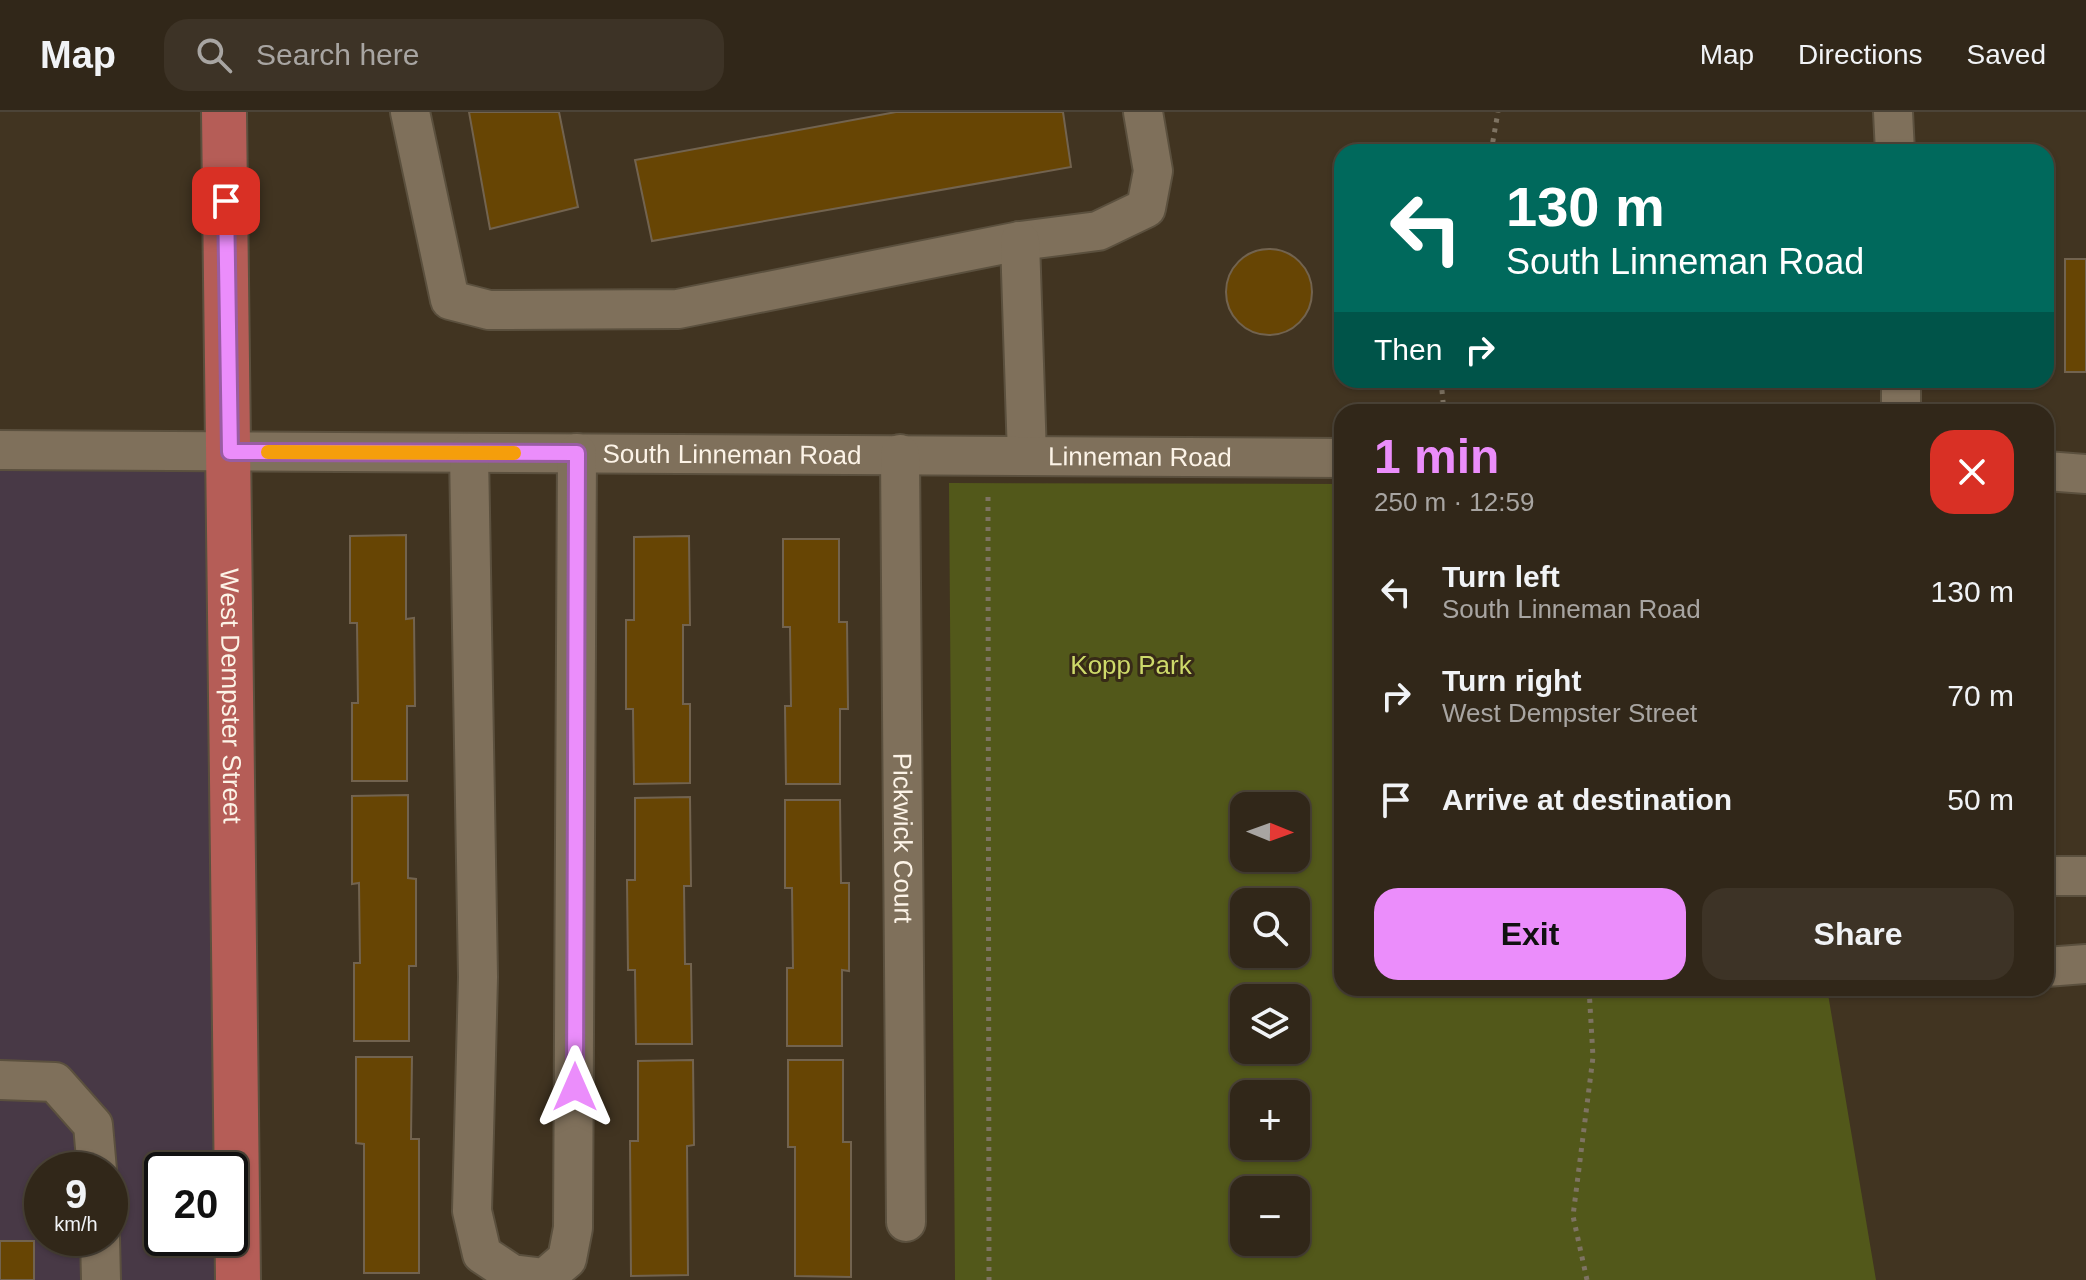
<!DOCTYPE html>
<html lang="en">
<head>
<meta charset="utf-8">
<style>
	body { margin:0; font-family:Helvetica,sans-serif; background:#3d3326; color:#f1f3f6; height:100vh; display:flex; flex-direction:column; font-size:30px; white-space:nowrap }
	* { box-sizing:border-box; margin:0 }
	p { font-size:26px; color:#a8a5a2 }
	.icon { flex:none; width:44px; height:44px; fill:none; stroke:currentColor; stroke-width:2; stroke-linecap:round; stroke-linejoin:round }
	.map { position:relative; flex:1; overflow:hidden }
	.drawer { position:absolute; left:1334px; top:292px; width:720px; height:592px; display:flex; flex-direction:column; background:#312719; border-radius:24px; box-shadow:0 2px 6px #0004,0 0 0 2px #4c4438 }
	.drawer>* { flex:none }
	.guide { position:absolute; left:1334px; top:32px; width:720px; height:244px; border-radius:24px; box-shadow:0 2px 6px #0004,0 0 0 2px #4c4438; background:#00695c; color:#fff; overflow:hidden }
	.needle { width:52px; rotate:91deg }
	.controls { position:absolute; left:1230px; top:680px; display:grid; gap:16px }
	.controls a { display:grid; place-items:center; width:80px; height:80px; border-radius:16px; background:#312719; box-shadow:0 2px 6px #0004,0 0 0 2px #4c4438; font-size:40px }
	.speed { position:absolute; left:24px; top:1040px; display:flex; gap:16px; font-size:40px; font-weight:700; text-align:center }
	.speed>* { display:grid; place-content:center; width:104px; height:104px; border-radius:50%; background:#312719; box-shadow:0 2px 6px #0004,0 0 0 2px #4c4438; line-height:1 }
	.speed small { font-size:20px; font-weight:400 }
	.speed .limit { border:4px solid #111; border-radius:12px; background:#fff; color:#111 }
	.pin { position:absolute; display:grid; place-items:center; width:68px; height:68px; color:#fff; margin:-34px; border-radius:16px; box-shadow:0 4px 12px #0006 }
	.me { position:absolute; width:88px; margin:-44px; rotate:0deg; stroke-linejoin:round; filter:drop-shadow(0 0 6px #0008) }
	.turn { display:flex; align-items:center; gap:28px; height:168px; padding:0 40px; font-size:36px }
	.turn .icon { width:104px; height:104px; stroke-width:2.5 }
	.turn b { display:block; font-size:56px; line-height:68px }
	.then { display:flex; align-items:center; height:76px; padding:0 40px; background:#0003; gap:16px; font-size:30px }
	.round { display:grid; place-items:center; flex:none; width:84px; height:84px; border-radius:24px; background:#3d3326 }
	.overview { display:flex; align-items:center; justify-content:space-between; height:136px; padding:0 40px }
	h1 { font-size:48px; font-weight:600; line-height:60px; color:#eb8dfb }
	.cta { display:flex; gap:16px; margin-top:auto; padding:16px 40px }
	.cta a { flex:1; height:92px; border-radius:24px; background:#eb8dfb; color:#111; font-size:32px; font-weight:600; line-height:92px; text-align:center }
	.cta a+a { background:#3d3326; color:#f1f3f6 }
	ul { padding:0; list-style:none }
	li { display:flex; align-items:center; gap:24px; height:104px; padding:0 40px }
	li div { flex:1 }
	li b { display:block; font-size:30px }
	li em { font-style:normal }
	header { display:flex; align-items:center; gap:48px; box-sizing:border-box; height:112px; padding:0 40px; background:#312719; border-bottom:2px solid #4c4438 }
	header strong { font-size:38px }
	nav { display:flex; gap:44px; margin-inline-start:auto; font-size:28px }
	.search { width:560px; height:72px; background:#3d3326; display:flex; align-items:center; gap:20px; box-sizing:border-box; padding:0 28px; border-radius:24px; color:#a8a5a2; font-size:30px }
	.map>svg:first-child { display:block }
</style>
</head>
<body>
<header>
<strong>Map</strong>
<div class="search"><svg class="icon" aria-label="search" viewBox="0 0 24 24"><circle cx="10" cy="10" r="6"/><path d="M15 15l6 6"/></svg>Search here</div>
<nav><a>Map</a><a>Directions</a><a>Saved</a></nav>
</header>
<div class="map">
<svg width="2086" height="1168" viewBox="0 0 2086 1168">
	<rect width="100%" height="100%" fill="#413421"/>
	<path fill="#483946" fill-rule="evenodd" d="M0,352l218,3 8,703h-64v68h65l1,42h-228zM42,1058h68v68h-68z"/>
	<path fill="#52581a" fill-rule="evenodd" d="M949,371l393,1v504h485l49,292h-921zM1244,694h52v52h-52zM1244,790h52v52h-52zM1244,886h52v52h-52zM1244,982h52v52h-52zM1244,1078h52v52h-52z"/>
	<path fill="#674504" stroke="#72634f" stroke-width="2" d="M469,0h90l19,95 -88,22z
		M896,0h167l8,55 -419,74 -17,-81z
		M1226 180a43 43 0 1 1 86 0a43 43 0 1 1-86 0Z
		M2065,147h21v113h-21z
		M1750,268h81v7l-81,-1z
		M406,423v84l8,-1 1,88h-8v75h-55v-78h6l-1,-80h-7v-87z
		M689,424l1,89h-7v79h7v79l-56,1 -1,-75h-7v-89h8v-83z
		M783,427h56v83h8l1,87h-8v75h-54l-1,-78h6l-1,-79h-7z
		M408,683v83l8,1v87h-7v75h-55v-78h6l-1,-80 -7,1v-88z
		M690,685l1,89h-7l1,78h6l1,80h-56l-1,-74h-7l-1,-90h8v-82z
		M785,688h55l1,83h8v88l-7,-1v76h-55v-78h6l-1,-80h-7z
		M356,945h56l-1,82h8v134h-55v-129l-8,-1z
		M693,948l1,85 -7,1 1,129 -57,1 -1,-135h8v-80z
		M788,948h55v82h8v135l-56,-1v-129h-7z
		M0,1129h34v39h-34z"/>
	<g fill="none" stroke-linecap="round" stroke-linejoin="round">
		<defs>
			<g id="minor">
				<path d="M410,0l40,188 39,10 189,-1 342,-68 78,-10 48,-23 7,-37 -10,-59"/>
				<path d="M1893,0l2,40"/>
				<path d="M1020,129l7,215"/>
				<path d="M1901,268v32"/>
				<path id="s1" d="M0,338l1342,8"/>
				<path d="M469,341l9,524 -6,234 10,43 30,20 33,4 22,-19 6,-31 4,-775"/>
				<path id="s2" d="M900,342l6,768"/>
				<path d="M2046,359l40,3"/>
				<path d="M2046,764h40"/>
				<path d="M2046,855l40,-3"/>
				<path d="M0,968l55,2 38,43 4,45"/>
				<path d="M100,1126l1,42"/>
			</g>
			<g id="major">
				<path id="s3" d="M224,0l14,1168"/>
			</g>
		</defs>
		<use href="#minor" stroke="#5b503e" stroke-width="42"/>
		<use href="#major" stroke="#5b503e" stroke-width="48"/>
		<path stroke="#7e7362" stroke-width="5" stroke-dasharray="4 6" stroke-linecap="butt" d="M1491,40l7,-40
			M1441,268l3,32
			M988,385l1,783
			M1587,1168l-14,-64 20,-159 -4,-69"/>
		<use href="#minor" stroke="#7f705b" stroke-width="38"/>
		<use href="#major" stroke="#b55d57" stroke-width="44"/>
	</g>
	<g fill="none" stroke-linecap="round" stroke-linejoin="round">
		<defs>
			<path id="route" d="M226,89l4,251 347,1 -2,634"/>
		</defs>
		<use href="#route" stroke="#995ca3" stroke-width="20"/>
		<use href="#route" stroke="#eb8dfb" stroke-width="14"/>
		<path stroke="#f59e0b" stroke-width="14" d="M268,340l246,1"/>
	</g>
	<g text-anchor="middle" stroke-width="6" stroke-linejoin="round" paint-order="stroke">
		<g font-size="26" fill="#fcf3e7" stroke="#372a17">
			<text dy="9" stroke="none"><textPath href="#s1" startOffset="732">South Linneman Road</textPath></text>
			<text dy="9" stroke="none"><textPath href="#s1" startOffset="1140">Linneman Road</textPath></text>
			<text dy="9" stroke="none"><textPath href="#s3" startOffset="584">West Dempster Street</textPath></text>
			<text dy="9" stroke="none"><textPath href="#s2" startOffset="384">Pickwick Court</textPath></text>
		</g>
		<g font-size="26" fill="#ceda6a" stroke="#372a17">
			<text x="1131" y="562">Kopp Park</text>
		</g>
	</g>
</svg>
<div class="controls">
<a><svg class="needle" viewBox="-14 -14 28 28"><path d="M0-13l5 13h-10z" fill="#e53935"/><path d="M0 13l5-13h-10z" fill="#a8a5a2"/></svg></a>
<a><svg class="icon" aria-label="search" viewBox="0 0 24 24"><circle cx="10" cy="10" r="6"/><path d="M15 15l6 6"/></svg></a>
<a><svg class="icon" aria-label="layers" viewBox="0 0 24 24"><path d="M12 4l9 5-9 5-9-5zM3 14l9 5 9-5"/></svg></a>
<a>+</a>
<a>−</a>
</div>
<div class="speed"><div>9<small>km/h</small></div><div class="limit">20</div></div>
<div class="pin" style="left:226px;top:89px;background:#d93025"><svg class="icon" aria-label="arrive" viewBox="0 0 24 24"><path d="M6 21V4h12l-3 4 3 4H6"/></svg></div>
<svg class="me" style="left:575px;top:975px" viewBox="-20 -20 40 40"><path d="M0-17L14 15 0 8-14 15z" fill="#eb8dfb" stroke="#fff" stroke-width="4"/></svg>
<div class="guide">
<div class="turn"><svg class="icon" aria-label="left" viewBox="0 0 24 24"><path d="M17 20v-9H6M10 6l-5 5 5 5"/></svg><div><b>130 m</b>South Linneman Road</div></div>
<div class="then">Then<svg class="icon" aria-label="right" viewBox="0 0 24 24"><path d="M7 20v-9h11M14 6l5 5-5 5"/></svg></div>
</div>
<section class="drawer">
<div class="overview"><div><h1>1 min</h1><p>250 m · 12:59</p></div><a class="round" style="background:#d93025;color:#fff"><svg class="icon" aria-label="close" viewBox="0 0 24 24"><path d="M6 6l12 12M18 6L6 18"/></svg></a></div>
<ul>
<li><svg class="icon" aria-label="left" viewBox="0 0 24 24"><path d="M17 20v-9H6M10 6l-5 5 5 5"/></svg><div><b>Turn left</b><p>South Linneman Road</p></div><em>130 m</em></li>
<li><svg class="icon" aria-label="right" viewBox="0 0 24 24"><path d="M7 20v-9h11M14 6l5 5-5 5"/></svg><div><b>Turn right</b><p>West Dempster Street</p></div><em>70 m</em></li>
<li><svg class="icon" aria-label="arrive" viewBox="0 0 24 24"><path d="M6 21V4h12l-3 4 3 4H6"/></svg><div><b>Arrive at destination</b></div><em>50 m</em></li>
</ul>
<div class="cta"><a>Exit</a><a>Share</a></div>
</section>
</div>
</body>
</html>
